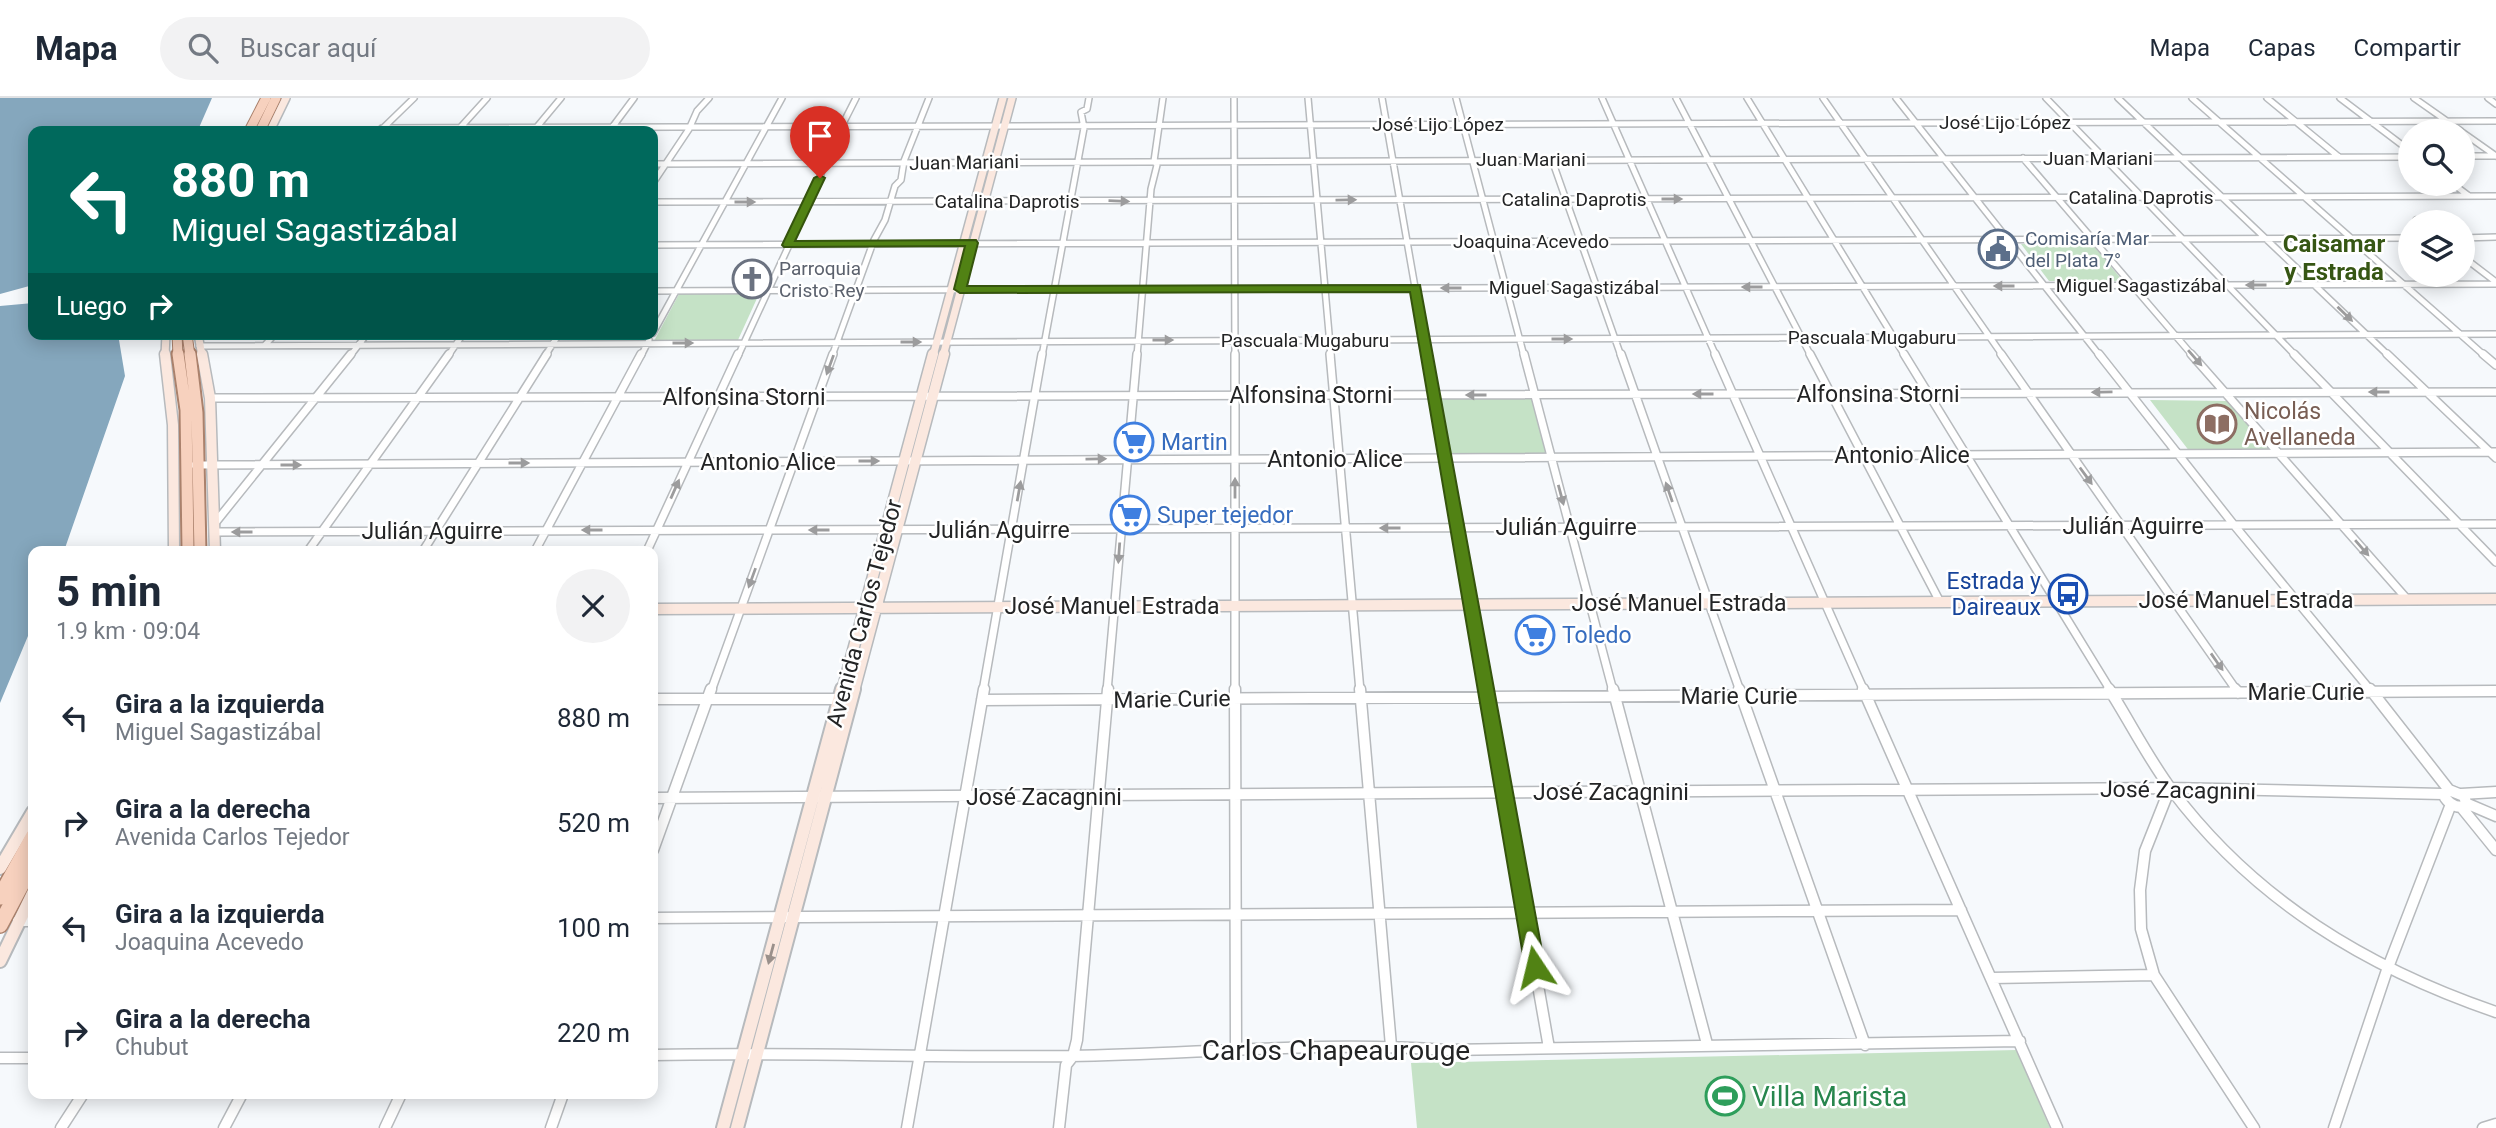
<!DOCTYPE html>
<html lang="es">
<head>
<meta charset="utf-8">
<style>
	body { margin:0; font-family:Roboto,sans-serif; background:#f2f2f3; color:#1f2937; height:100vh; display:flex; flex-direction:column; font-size:26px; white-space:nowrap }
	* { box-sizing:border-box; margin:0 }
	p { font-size:23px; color:#747a83 }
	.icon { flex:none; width:38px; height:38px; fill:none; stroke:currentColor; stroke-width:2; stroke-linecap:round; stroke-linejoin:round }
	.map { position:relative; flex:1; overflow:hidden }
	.details { position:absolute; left:28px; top:448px; width:630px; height:553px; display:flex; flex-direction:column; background:#fff; border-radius:14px; box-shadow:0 4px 18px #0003 }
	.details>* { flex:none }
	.hud { position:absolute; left:28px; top:28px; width:630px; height:214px; border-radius:14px; box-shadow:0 4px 18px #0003; background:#00695c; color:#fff; overflow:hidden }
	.tools { position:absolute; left:2398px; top:21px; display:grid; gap:14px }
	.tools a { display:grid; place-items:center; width:77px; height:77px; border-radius:50%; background:#fff; box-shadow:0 4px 18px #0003; font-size:35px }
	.pin { position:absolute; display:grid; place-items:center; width:60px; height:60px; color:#fff; margin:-72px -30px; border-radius:50% 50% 50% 0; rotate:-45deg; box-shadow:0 0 7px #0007 }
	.pin .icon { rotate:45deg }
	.me { position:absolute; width:77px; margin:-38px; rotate:350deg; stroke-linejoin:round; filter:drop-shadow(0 0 5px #0008) }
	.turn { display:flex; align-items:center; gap:24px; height:147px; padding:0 28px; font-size:32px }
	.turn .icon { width:91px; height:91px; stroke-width:2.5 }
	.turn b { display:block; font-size:49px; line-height:60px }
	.then { display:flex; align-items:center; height:66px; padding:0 28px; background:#0003; gap:14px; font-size:26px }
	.round { display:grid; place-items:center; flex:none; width:74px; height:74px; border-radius:37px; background:#f2f2f3 }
	.overview { display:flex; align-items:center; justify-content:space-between; height:119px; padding:0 28px }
	h1 { font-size:42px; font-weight:700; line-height:52px }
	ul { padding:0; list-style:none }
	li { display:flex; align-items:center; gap:21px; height:105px; padding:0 28px }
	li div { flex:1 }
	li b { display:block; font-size:26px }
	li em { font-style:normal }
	header { display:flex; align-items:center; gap:42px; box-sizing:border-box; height:98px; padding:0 35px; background:#fff; border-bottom:2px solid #e0e1e3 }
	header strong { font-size:33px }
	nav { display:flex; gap:38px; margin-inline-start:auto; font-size:24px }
	.search { width:490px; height:63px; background:#f2f2f3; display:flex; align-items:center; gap:18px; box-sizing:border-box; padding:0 24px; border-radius:38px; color:#747a83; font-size:26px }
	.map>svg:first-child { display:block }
</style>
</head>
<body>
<header>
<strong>Mapa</strong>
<div class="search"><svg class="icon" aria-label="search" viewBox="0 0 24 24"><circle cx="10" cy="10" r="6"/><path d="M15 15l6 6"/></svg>Buscar aquí</div>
<nav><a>Mapa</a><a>Capas</a><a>Compartir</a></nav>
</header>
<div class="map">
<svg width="2496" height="1030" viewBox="0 0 2496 1030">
	<rect width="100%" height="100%" fill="#f6f9fc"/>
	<path fill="#c5e2c6" d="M2021,146h71l31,37h-74z
		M679,196h80l-21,46 -84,1z
		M1435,297l97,3 16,58 -102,2z
		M2150,302l78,1 43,52 -81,-1z
		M2017,952l33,78h-633l-6,-65z"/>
	<path fill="#85a7bd" d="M0,0h212l-14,32 -165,1v154l-33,9z
		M33,205v31h85l7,42 -61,175h-31v73l-33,79v-397z"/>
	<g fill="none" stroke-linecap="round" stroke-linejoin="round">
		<defs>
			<path id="street-far2" d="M1234,0l1,258
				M1308,0l23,258
				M1382,0l45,258
				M1456,0l68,258
				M1602,0l114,258
				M1676,0l135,258
				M1747,0l158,258
				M1823,0l180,258
				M1896,0l204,258
				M2046,0l250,258
				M2118,0l271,258
				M2192,0l293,258
				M2267,0l72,59
				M2340,0l70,53
				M2414,0l47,33
				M2488,0l8,6
				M382,30l2114,-7
				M536,30l25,-30
				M459,31l28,-31
				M611,31l23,-31
				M381,32l33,-32
				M2462,34l34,24
				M2462,58h34
				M2023,60l170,198
				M1552,62l69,196
				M653,66l1757,-7
				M653,85l36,-54 8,-18 12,-13
				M2453,86l16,12
				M653,104l1843,-6
				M2416,122l3,2
				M2462,140l34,-1
				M653,147l1757,-7
				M2462,158l34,26
				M653,193l1843,-7
				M653,235l129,-235
				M265,247l10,-11
				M199,248l2297,-12
				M350,258l17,-22
				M448,258l15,-22
				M545,258l14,-22
				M641,258l8,-16
				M738,258l82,-178 5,-19 31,-61
				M832,258l42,-116 11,-20 10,-34 6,-6 3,-19 25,-63
				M1042,258l42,-228 -3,-16 6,-3 2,-11
				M1137,258l14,-167 6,-24 -3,-4 9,-63"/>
			<path id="street-far1" d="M1235,256v337
				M1330,256l30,337
				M1427,256l59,337
				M1524,256l89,337
				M1621,256l119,337
				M1715,256l149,337
				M1810,256l130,248
				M1904,256l207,337
				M2001,256l236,337
				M2099,256l135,171 137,166
				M2191,256l216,245
				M2294,256l202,208
				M2387,256l109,104
				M2483,256l13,11
				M210,300l2286,-6
				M195,367l2301,-13
				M215,425l136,-169
				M216,434l2280,-8
				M308,453l141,-197
				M423,453l124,-197
				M535,453l106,-197
				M647,453l91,-197
				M711,593l122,-337
				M983,593l59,-337
				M1107,593l30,-337"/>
			<path id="street" d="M1235,591l1,361
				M1360,591l31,357
				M1486,591l63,359
				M1613,591l94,355
				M1739,591l126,356
				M1863,591l194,439
				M2109,591c21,33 39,69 62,100 83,111 196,179 325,223
				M2235,591l3,4
				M2370,591l79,101
				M653,601h189
				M982,602l1514,-9
				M2170,690l-25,63 -5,39 1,39 13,46 100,153
				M2449,692l15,6 3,10c-11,3 -19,-2 -24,-12z
				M2461,696l35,-2
				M653,700l1517,-10 273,6
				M2468,706l28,12
				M2462,710l34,42
				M653,752l58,-161
				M653,820l1308,-8
				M18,823h15
				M1992,880l162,-3
				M653,957c139,-3 278,3 418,1 125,-2 250,-15 375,-6l574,-9
				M0,960h33
				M61,1030l22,-34
				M224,1030l18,-34
				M385,1030l16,-34
				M551,1030l12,-34
				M907,1030l77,-439
				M1059,1030l7,-63 7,-9 4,-16 31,-351
				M2334,1030l53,-158 64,-166
				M2483,1030l13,-4"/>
			<path id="secondary-far2" d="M270,33l16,-33
				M198,236l4,22
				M165,258l1,-22
				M933,258l70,-258
				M943,258l69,-258"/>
			<path id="secondary-far1" d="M165,256l8,71 1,126
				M202,256l8,44 5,153
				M653,511l1843,-10
				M842,593l91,-337
				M854,593l90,-337"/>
			<path id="secondary" d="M0,770l33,-56
				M0,863l33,-68
				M723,1030l119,-439
				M737,1030l117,-439"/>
			<path id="primary-far2" d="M249,33l17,-33
				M260,33l16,-33
				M177,236l1,22
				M187,236l3,22"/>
			<path id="primary-far1" d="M178,256l8,56 2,141
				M190,256l7,59 3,138"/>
			<path id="primary" d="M0,799l33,-60
				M0,827l33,-62"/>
		</defs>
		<use href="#street-far2" stroke="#b7babd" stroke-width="8"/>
		<use href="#street-far1" stroke="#b7babd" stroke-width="10"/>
		<use href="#street" stroke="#b7babd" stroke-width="13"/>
		<use href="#secondary-far2" stroke="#b7babd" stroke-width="10"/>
		<use href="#secondary-far1" stroke="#b7babd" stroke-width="13"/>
		<use href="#secondary" stroke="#b7babd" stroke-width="16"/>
		<use href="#primary-far2" stroke="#aa816c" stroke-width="11"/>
		<use href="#primary-far1" stroke="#aa816c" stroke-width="15"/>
		<use href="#primary" stroke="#aa816c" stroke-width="18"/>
		<use href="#street-far2" stroke="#fff" stroke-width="5"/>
		<use href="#street-far1" stroke="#fff" stroke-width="7"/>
		<use href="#street" stroke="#fff" stroke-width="10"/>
		<use href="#secondary-far2" stroke="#fbe8df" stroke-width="7"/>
		<use href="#secondary-far1" stroke="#fbe8df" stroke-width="10"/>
		<use href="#secondary" stroke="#fbe8df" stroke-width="12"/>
		<use href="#primary-far2" stroke="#f7d1be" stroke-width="9"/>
		<use href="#primary-far1" stroke="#f7d1be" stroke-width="11"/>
		<use href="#primary" stroke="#f7d1be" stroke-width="15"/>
	</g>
	<defs><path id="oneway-solid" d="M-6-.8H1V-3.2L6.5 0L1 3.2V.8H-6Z" transform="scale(1.75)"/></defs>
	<g fill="#9c9c9d">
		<use href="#oneway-solid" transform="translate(1672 101)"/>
		<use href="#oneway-solid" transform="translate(1346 102) rotate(-1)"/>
		<use href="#oneway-solid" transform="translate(1119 103) rotate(2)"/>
		<use href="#oneway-solid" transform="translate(745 104)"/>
		<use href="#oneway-solid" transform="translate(2256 187) rotate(180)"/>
		<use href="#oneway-solid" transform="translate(2004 188) rotate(180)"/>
		<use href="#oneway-solid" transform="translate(1752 189) rotate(180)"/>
		<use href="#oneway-solid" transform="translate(1451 190) rotate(180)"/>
		<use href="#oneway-solid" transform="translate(2345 216) rotate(44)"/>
		<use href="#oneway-solid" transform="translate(1562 241)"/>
		<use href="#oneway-solid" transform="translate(1163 242)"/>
		<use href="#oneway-solid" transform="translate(911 244)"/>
		<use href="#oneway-solid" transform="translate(683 245)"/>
		<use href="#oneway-solid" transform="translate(2195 260) rotate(49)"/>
		<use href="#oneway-solid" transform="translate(830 267) rotate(110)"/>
		<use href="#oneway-solid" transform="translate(2102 294) rotate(179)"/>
		<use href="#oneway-solid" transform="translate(2379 294) rotate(180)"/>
		<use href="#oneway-solid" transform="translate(1703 296) rotate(180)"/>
		<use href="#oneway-solid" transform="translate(1476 297) rotate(180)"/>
		<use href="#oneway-solid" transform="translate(1096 361) rotate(-1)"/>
		<use href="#oneway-solid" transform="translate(869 363)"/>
		<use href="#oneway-solid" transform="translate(519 365)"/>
		<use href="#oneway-solid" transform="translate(291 367)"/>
		<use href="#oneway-solid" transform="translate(2086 378) rotate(54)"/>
		<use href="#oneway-solid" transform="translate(1235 390) rotate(-90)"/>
		<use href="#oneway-solid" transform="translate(675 391) rotate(-66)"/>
		<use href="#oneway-solid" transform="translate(1019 393) rotate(-80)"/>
		<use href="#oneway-solid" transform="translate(1669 394) rotate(-109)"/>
		<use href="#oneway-solid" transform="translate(1561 397) rotate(75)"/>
		<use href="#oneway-solid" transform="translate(1390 430) rotate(180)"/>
		<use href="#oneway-solid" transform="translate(592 432) rotate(180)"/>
		<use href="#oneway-solid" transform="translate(819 432) rotate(180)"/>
		<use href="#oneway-solid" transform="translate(242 434) rotate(180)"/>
		<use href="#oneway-solid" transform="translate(2362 450) rotate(49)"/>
		<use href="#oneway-solid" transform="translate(1119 455) rotate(94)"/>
		<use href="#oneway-solid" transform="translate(752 480) rotate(110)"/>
		<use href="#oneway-solid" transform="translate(2217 564) rotate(55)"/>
	</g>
	<use fill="#9a908b" href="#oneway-solid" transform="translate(771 856) rotate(105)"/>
	<path fill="#518214" stroke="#35540d" stroke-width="2" d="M820,77l5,3 -30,63 181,-1 2,3 -11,43 453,-1 125,682 -3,6 -7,3 -7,-3 -3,-6 -115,-675 -450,1 -6,-4 11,-43 -181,1 -2,-2 32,-67z"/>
	<defs>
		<symbol id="civic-ring" viewBox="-11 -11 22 22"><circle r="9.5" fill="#fff" stroke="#5c6f8a" stroke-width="1.5"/><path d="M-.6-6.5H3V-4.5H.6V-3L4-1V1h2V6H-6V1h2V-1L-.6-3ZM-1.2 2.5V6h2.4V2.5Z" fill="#5c6f8a"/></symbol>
		<symbol id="church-ring" viewBox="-11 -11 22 22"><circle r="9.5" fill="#fff" stroke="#6b7280" stroke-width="1.5"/><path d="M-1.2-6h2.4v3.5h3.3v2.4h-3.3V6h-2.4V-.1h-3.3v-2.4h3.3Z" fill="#6b7280"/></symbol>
		<symbol id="library-ring" viewBox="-11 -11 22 22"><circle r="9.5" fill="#fff" stroke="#8d6e63" stroke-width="1.5"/><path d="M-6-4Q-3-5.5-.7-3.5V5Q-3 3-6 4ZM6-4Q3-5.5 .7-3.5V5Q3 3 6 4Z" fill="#8d6e63"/></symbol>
		<symbol id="supermarket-ring" viewBox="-11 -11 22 22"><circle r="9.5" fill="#fff" stroke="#3f7fe0" stroke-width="1.5"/><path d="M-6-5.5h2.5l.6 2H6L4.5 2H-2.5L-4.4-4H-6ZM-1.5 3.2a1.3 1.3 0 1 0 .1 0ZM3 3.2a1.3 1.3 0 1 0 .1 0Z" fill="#3f7fe0"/></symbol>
		<symbol id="bus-ring" viewBox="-11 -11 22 22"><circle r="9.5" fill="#fff" stroke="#1a4fb4" stroke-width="1.5"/><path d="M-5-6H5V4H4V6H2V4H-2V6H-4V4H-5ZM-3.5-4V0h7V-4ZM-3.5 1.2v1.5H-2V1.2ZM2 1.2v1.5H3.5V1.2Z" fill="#1a4fb4"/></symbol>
		<symbol id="stadium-ring" viewBox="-11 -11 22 22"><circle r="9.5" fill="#fff" stroke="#2e9e5b" stroke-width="1.5"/><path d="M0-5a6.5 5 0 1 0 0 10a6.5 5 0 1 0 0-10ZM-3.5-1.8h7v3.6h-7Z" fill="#2e9e5b"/></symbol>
	</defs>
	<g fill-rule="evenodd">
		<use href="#civic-ring" x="1976" y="129" width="44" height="44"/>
		<use href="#church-ring" x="730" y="159" width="44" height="44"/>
		<use href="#library-ring" x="2195" y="304" width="44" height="44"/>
		<use href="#supermarket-ring" x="1112" y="322" width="44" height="44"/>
		<use href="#supermarket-ring" x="1108" y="395" width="44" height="44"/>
		<use href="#bus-ring" x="2046" y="474" width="44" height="44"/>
		<use href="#supermarket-ring" x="1513" y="515" width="44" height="44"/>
		<use href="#stadium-ring" x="1703" y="976" width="44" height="44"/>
	</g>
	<g text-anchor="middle" stroke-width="5" stroke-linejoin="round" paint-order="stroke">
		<g font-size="19" fill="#232425" stroke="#fff">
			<text x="2005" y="31">José Lijo López</text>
			<text x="1438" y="33">José Lijo López</text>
			<text x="2098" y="67">Juan Mariani</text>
			<text x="1531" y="68">Juan Mariani</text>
			<text transform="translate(964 64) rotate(-1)" y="7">Juan Mariani</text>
			<text x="2141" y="106">Catalina Daprotis</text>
			<text x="1574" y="108">Catalina Daprotis</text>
			<text x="1007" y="110">Catalina Daprotis</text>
			<text x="1531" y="150">Joaquina Acevedo</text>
			<text x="2141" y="194">Miguel Sagastizábal</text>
			<text x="1574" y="196">Miguel Sagastizábal</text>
			<text x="1872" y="246">Pascuala Mugaburu</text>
			<text x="1305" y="249">Pascuala Mugaburu</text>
		</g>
		<g font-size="19" fill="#4e5e75" stroke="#fff" text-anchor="start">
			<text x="2025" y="147">Comisaría Mar<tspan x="2025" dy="22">del Plata 7°</tspan></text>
		</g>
		<g font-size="19" fill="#5b616d" stroke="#fff" text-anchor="start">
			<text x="779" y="177">Parroquia<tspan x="779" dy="22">Cristo Rey</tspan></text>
		</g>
		<g font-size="23" fill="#232425" stroke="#fff">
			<text x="1878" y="304">Alfonsina Storni</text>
			<text x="1311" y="305">Alfonsina Storni</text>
			<text x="744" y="307">Alfonsina Storni</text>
			<text x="1902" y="365">Antonio Alice</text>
			<text x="1335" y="369">Antonio Alice</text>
			<text x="768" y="372">Antonio Alice</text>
			<text x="2133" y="436">Julián Aguirre</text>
			<text x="1566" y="437">Julián Aguirre</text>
			<text x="999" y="440">Julián Aguirre</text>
			<text x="432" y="441">Julián Aguirre</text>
			<text x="2246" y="510">José Manuel Estrada</text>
			<text x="1679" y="513">José Manuel Estrada</text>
			<text x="1112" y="516">José Manuel Estrada</text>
			<text transform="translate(864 515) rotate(-75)" y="8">Avenida Carlos Tejedor</text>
			<text x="2306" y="602">Marie Curie</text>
			<text x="1739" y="606">Marie Curie</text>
			<text transform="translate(1172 601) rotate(-1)" y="8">Marie Curie</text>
			<text transform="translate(2178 692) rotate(1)" y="8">José Zacagnini</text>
			<text x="1611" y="702">José Zacagnini</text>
			<text x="1044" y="707">José Zacagnini</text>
		</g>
		<g font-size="23" fill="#785e54" stroke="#fff" text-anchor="start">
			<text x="2244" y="321">Nicolás<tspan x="2244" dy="26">Avellaneda</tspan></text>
		</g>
		<g font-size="23" fill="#366cbe" stroke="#fff" text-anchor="start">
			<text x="1161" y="352">Martin</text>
			<text x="1157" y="425">Super tejedor</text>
			<text x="1562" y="545">Toledo</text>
		</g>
		<g font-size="23" fill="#164399" stroke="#fff" text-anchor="end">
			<text x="2041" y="491">Estrada y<tspan x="2041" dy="26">Daireaux</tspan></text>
		</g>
		<g font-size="24" font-weight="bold" fill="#365614" stroke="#fff">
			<text x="2334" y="154">Caisamar<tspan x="2334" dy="28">y Estrada</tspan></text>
		</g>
		<g font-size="28" fill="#232425" stroke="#fff">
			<text x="1336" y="962">Carlos Chapeaurouge</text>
		</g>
		<g font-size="28" fill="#27864d" stroke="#fff" text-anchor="start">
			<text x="1752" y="1008">Villa Marista</text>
		</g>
	</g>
</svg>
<div class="tools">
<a><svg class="icon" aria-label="search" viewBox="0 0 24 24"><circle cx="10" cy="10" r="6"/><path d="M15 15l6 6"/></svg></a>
<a><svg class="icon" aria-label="layers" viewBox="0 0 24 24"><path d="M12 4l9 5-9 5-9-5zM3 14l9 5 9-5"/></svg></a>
</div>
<div class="pin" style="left:820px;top:80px;background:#d93025"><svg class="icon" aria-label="arrive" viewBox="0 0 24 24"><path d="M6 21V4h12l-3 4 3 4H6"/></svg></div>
<svg class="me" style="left:1535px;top:869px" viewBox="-20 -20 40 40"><path d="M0-17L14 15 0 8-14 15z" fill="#518214" stroke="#fff" stroke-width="4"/></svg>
<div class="hud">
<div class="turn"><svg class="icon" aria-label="left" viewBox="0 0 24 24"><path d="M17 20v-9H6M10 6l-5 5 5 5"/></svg><div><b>880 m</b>Miguel Sagastizábal</div></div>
<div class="then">Luego<svg class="icon" aria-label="right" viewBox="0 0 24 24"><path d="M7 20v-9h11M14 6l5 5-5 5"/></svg></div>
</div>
<section class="details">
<div class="overview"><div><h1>5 min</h1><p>1.9 km · 09:04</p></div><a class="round"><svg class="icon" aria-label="close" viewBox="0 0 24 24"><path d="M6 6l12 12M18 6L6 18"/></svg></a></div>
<ul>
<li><svg class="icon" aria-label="left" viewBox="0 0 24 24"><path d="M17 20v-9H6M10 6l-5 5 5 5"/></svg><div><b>Gira a la izquierda</b><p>Miguel Sagastizábal</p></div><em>880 m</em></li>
<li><svg class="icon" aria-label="right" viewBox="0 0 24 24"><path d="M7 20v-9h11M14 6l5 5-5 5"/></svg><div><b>Gira a la derecha</b><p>Avenida Carlos Tejedor</p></div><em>520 m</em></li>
<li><svg class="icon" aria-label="left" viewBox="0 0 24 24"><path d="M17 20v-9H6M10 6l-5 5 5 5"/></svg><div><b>Gira a la izquierda</b><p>Joaquina Acevedo</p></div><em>100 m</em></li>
<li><svg class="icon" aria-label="right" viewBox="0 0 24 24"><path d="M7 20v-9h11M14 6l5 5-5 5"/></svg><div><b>Gira a la derecha</b><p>Chubut</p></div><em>220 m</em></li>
</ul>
</section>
</div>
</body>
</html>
